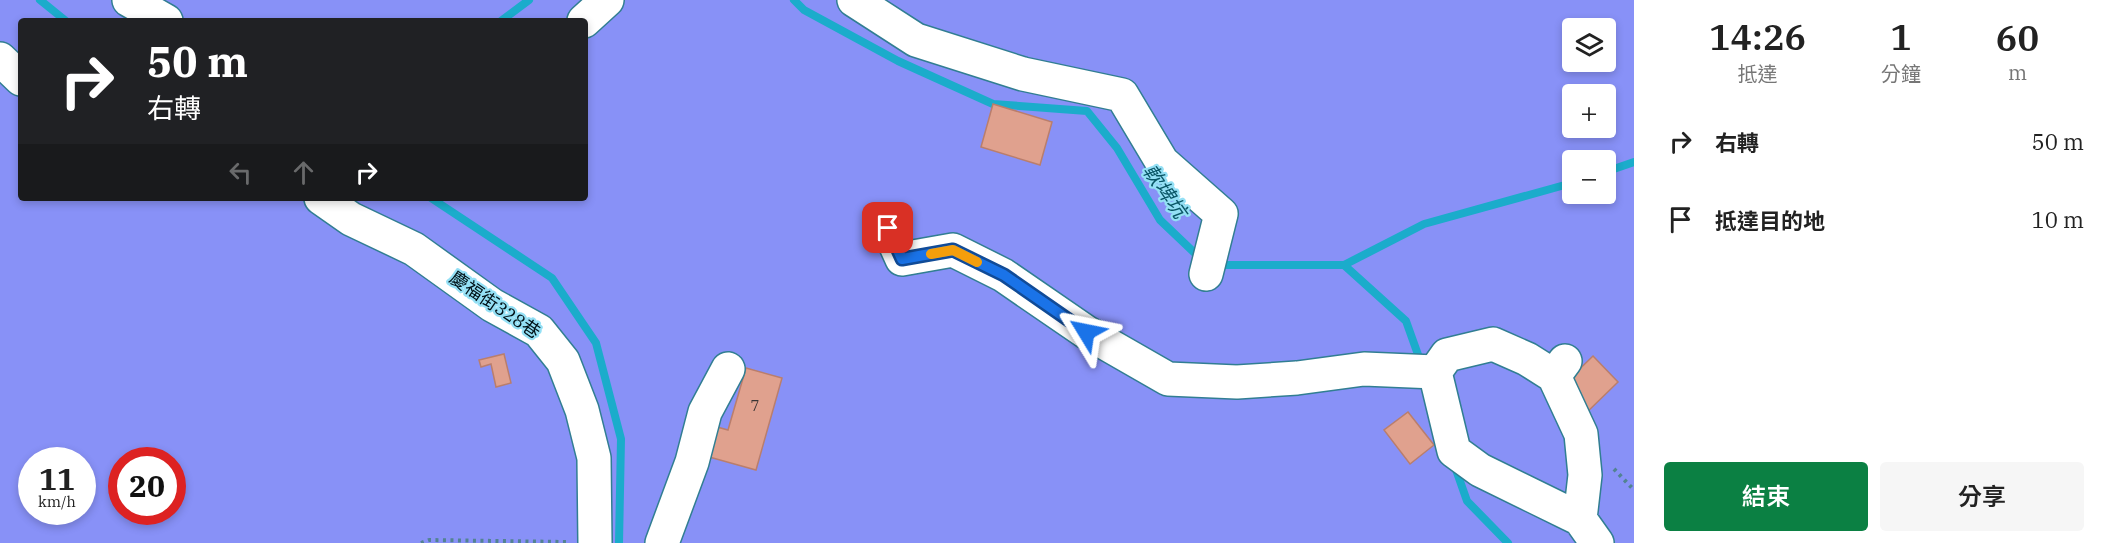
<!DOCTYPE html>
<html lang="zh-TW">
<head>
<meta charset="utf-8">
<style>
	body { margin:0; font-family:"IBM Plex Serif","Noto Sans TC",serif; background:#f6f6f6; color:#222; height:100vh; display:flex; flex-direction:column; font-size:22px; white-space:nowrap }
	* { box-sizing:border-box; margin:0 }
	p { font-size:20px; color:#767676 }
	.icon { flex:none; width:33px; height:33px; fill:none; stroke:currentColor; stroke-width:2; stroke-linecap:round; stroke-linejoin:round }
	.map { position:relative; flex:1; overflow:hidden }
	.panel { display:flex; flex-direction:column; background:#fff; width:480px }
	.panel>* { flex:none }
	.hud { position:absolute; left:18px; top:18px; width:570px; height:183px; border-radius:6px; box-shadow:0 3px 9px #0003; background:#202124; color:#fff; overflow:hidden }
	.tools { position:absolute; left:1562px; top:18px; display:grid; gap:12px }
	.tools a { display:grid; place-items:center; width:54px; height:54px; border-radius:6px; background:#fff; box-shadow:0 3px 9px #0003; font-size:30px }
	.speed { position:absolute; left:18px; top:447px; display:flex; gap:12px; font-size:30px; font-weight:700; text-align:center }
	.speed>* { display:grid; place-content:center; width:78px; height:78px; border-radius:50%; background:#fff; box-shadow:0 3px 9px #0003; line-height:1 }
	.speed small { font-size:15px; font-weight:400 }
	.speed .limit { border:9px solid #d22; background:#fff; color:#111 }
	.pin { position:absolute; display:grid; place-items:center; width:51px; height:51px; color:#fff; margin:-26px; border-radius:12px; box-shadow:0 3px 9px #0006 }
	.me { position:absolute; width:66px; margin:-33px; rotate:305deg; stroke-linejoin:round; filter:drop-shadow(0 0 4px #0008) }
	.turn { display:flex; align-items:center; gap:21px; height:126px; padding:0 30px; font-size:27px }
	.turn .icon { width:78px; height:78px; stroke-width:2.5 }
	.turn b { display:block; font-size:42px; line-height:51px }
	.lanes { display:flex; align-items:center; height:57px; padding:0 30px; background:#0003; justify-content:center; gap:30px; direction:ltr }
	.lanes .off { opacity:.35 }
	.eta { display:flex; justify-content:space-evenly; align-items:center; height:102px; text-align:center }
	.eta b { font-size:36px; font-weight:600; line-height:42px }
	.primary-button { display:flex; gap:12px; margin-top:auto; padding:12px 30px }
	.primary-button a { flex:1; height:69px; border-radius:6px; background:#0b8043; color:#fff; font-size:24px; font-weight:600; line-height:69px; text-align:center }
	.primary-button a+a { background:#f6f6f6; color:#222 }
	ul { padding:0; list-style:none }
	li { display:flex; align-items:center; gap:18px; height:78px; padding:0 30px }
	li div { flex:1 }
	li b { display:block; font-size:22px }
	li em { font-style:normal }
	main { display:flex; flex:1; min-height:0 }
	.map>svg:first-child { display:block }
</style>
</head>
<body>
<main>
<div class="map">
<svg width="1634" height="543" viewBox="0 0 1634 543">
	<rect width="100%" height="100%" fill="#94e0f5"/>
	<path fill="#8891f7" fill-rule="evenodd" d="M0,0h1634v543h-1634zM21,21h564v177h-564zM1572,28h33v34h-33zM1572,94h33v34h-33zM1572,160h33v34h-33zM32,460h50v52h-50zM122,460h50v52h-50z"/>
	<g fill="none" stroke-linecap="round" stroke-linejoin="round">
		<path stroke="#1baccb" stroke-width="8" d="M40,0l26,21
			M794,0l10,10 94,51 95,43 94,7 30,37 43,72 42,40
			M501,21l28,-21
			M1605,172l29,-10
			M431,198l121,80 44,65 25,96 -2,104
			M1216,265h128l80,-41 148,-41
			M1344,265l62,56 15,42
			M1454,464l13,37 41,42"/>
	</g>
	<path fill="#e0a18e" stroke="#ba7e6c" stroke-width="1.5" d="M993,104l59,18 -12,43 -59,-18z
		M504,354l7,29 -15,4 -5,-23 -10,3 -2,-7z
		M1593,356l25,26 -36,35 -25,-26z
		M746,368l36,10 -26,92 -54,-15 8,-30 18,5z
		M1408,412l26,33 -24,19 -26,-34z"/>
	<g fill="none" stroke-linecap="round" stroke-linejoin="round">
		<defs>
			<path id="minor" d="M129,0l37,21
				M854,0l62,40 107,34 99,21 40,67 59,52 -15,60
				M584,21l23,-21
				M0,59l21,20
				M321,198l30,21 63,30 78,56 47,26 24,30 19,49 12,48 1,85
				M888,228l14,31 51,-9 50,25 83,57 82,47 69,3 60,-4 67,-9 71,3 19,79 26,19 100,49 17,24
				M1435,372l12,-17 46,-11 34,15 27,17 11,-15
				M1554,376l27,58 4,41 -5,44
				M662,543l30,-81 13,-50 23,-43"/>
		</defs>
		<use href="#minor" stroke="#317e92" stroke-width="36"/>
		<path stroke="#528392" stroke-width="4" stroke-dasharray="3 4.5" stroke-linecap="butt" d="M1614,469l20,21
			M421,543l8,-3 138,2"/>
		<use href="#minor" stroke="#fff" stroke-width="33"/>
	</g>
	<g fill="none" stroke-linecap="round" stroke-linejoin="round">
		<defs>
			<path id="route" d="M888,228l14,31 51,-9 51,25 82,57"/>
		</defs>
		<use href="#route" stroke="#114b97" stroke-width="15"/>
		<use href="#route" stroke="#1a73e8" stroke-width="10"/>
		<path stroke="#f59e0b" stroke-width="10" d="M931,254l22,-4 24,12"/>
	</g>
	<g text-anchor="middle" stroke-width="4.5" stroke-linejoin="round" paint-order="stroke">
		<g font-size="15" fill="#383434">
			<text x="755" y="411">7</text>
		</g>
		<g font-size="18" fill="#001016" stroke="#94e0f5">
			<text transform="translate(495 305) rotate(34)" y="6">慶福街328巷</text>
		</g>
		<g font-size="20" font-style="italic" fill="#0a5666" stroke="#94e0f5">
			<text transform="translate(1165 191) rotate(55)" y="7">軟埤坑</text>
		</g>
	</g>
</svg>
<div class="tools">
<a><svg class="icon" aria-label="layers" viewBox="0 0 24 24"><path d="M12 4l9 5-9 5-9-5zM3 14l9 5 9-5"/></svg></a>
<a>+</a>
<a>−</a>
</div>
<div class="speed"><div>11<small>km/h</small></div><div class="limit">20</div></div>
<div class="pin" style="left:888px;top:228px;background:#d93025"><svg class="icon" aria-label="arrive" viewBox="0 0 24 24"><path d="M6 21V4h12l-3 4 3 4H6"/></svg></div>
<svg class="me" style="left:1086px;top:332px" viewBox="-20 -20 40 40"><path d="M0-17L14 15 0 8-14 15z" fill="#1a73e8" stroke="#fff" stroke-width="4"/></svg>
<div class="hud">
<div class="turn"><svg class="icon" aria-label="right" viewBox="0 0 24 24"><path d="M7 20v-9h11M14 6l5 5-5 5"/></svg><div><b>50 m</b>右轉</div></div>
<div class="lanes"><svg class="icon off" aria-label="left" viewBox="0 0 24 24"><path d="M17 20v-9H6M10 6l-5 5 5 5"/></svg><svg class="icon off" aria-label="ahead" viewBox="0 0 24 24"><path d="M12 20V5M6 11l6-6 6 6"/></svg><svg class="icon" aria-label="right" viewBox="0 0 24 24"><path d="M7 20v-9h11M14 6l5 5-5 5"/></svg></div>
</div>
</div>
<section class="panel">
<div class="eta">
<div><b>14:26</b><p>抵達</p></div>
<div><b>1</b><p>分鐘</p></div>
<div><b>60</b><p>m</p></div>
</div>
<ul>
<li><svg class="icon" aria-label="right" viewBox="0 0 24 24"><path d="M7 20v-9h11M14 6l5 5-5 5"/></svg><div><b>右轉</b></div><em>50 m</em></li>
<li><svg class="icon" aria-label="arrive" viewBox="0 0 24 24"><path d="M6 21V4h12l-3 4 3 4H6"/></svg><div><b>抵達目的地</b></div><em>10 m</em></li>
</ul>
<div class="primary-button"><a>結束</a><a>分享</a></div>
</section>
</main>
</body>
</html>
